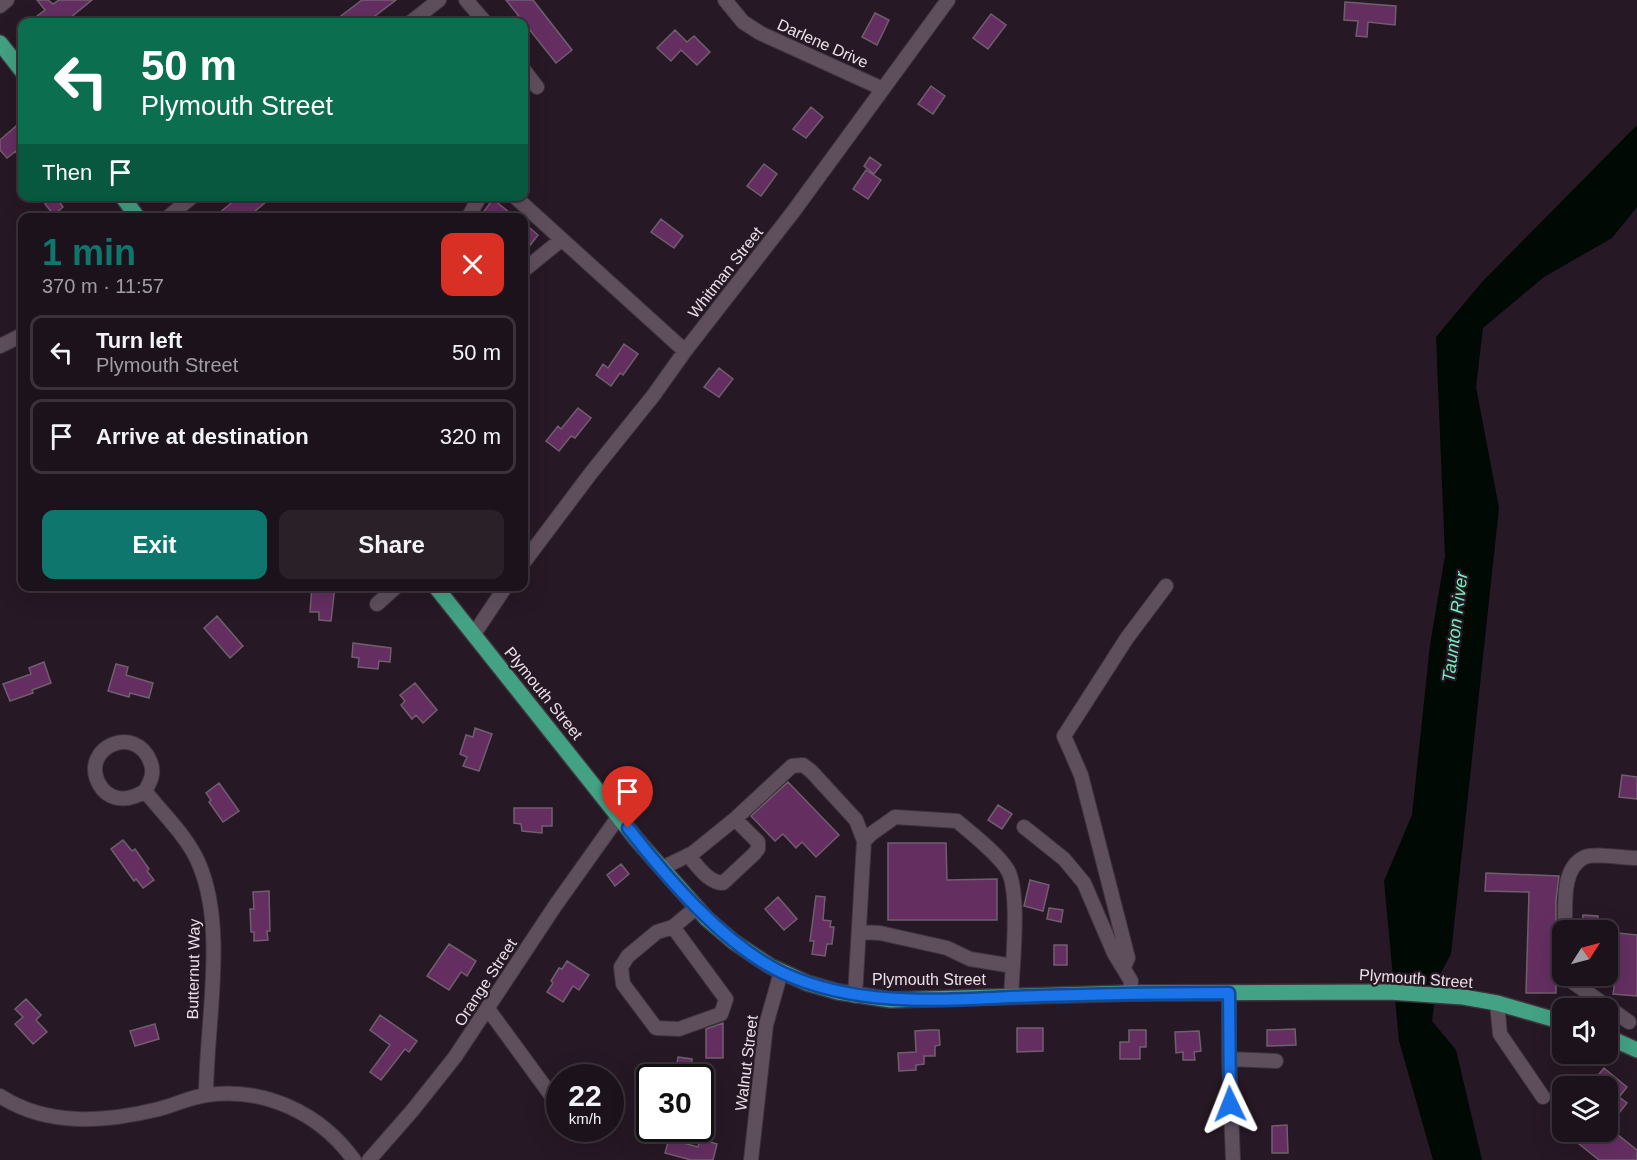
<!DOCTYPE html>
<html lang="en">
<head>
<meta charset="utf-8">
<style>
	body { margin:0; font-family:Helvetica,sans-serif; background:#292028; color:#f1f3f6; height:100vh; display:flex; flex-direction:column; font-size:22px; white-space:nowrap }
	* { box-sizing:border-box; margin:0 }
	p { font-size:20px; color:#a09ea3 }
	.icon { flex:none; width:33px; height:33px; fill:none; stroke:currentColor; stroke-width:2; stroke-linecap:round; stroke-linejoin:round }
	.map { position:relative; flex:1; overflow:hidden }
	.details { position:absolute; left:18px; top:213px; width:510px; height:378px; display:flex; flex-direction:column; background:#1c121b; border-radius:12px; box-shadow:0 6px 24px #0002,0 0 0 2px #3a323a }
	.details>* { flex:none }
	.guide { position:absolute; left:18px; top:18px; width:510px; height:183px; border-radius:12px; box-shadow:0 6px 24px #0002,0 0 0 2px #3a323a; background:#0b6e4f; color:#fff; overflow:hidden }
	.needle { width:39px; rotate:54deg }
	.fabs { position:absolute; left:1552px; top:920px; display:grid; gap:12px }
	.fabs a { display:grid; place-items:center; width:66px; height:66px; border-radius:12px; background:#1c121b; box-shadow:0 6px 24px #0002,0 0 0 2px #3a323a; font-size:30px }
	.speed { position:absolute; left:546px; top:1064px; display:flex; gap:12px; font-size:30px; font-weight:700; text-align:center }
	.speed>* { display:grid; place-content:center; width:78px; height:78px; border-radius:50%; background:#1c121b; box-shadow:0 6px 24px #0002,0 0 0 2px #3a323a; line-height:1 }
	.speed small { font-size:15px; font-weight:400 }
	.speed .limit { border:3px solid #111; border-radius:9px; background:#fff; color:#111 }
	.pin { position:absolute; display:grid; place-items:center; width:51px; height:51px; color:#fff; margin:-62px -26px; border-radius:50% 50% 50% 0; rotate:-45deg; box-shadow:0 0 6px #0007 }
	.pin .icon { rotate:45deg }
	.me { position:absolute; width:66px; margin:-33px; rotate:358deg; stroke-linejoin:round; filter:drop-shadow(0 0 4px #0008) }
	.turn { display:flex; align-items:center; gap:21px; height:126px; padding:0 24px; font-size:27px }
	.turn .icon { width:78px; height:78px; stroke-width:2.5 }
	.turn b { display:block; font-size:42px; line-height:51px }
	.then { display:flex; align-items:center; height:57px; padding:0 24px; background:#0003; gap:12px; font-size:22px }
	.round { display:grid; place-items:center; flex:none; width:63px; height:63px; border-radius:12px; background:#292028 }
	.head { display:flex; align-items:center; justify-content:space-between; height:102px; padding:0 24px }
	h1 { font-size:36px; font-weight:700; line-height:45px; color:#0f766e }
	.primary-button { display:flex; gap:12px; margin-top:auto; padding:12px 24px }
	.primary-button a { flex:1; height:69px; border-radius:12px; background:#0f766e; color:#fff; font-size:24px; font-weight:700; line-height:69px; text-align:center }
	.primary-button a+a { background:#292028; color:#f1f3f6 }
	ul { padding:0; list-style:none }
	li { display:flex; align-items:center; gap:18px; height:75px; margin:0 12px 9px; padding:0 12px; border:3px solid #3a323a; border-radius:12px }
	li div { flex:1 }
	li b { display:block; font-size:22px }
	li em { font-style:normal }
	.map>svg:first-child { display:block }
</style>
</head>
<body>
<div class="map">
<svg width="1637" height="1160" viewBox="0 0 1637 1160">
	<rect width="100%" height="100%" fill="#261824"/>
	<path fill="#010905" d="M1637,125v82l-25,31 -68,39 -61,51 -7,59 23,121 -48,446 -13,24 -6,43 24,29 26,110h-49l-34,-119 -15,-160 28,-66 18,-170 15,-89 -9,-219 46,-55z"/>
	<path fill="#642e61" stroke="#6f5f6d" stroke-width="1.5" d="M37,0h11l5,4 6,-4h33l-27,22h-36l16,-12z
		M362,0h34l-29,22h-34z
		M506,0h27l39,50 -16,13z
		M1345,2l51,4 -1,19 -27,-3 -1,15 -11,-1 2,-15 -14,-1z
		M875,13l14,7 -12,25 -15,-8z
		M991,14l15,11 -18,24 -15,-11z
		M675,30l12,12 7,-6 16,16 -13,13 -16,-15 -10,11 -14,-13z
		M931,86l14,10 -12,18 -15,-10z
		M811,107l12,10 -17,21 -13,-9z
		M22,121v38l-6,-8 -9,7 -7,-8v-10z
		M870,157l11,8 -7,9 -10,-8z
		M764,164l13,10 -16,22 -14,-10z
		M866,170l15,10 -13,19 -15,-10z
		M55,196l8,11 -9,8 -9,-11z
		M240,196h33l-26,22h-34z
		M493,199l23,19h-37z
		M661,219l22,17 -9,12 -23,-16z
		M524,223l14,12 -14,18z
		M624,344l14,10 -15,21 -3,-2 -9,13 -15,-11 7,-11 5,4z
		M719,368l14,11 -14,18 -15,-10z
		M578,408l13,10 -16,20 -4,-2 -12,15 -13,-10 12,-15 3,3z
		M312,586h23l-4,35 -12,-1v-8h-9z
		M217,616l26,30 -13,12 -26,-30z
		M353,643l38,5 -1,14 -11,-1 -1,8 -20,-2 1,-9 -7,-1z
		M44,662l7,21 -19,7 1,3 -23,8 -7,-17 28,-10 -2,-6z
		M116,664l12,3 -2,8 27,8 -4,15 -19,-5 -1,4 -21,-6z
		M415,683l22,27 -14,13 -7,-8 -4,4 -11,-14 4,-4 -5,-6z
		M475,728l17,6 -13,37 -16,-5 4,-9 -7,-3 6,-19 7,2z
		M1622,775l15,2v22l-18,-2z
		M788,782l51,53 -23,22 -14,-15 -6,6 -13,-14 -8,7 -24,-25z
		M219,783l20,28 -16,11 -14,-20 2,-2 -5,-7z
		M998,805l14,9 -10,15 -14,-9z
		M514,808h38v18h-10v7l-20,-2 -1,-7 -7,-1z
		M123,840l9,11 3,-2 14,20 -2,2 7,9 -11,8 -7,-9 -2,2 -23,-32z
		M888,843h58l1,37 50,-1v41h-109z
		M621,864l8,10 -14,12 -8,-11z
		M1486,873l73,3 -3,24v93h-30l3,-101 -44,-1z
		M1030,880l19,5 -6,26 -19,-5z
		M269,891l1,40h-3l1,9 -14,1v-9h-3l-1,-23h4l-1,-17z
		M816,896l9,1 -2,23 8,1 -1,6h4l-2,17h-5l-2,12 -13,-2 2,-13h-4z
		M778,897l19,22 -13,11 -19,-21z
		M1049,908l14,2 -2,12 -14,-3z
		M1583,915l15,1 -1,14h-15z
		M1608,932l29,3v61l-24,-2 2,-14h-7z
		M449,944l27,17 -9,15 -6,-4 -12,18 -22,-14z
		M1054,945h13v20h-13z
		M567,961l22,14 -10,15 -6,-4 -10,16 -16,-10 6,-9 -2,-2 8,-13 3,1z
		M26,999l15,16 -5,5 11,12 -14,12 -18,-20 8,-7 -8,-8z
		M380,1015l37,26 -8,11 -4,-3 -24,31 -11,-8 20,-27 -20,-15z
		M723,1023v35h-17v-29z
		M155,1024l4,15 -24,7 -5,-15z
		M1017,1028h26v23l-26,1z
		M1295,1029l1,16 -29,1v-16z
		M930,1030h9l1,15 -5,1v10h-11v8l-8,1v5l-17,1 -1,-18 18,-1 -1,-21z
		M1129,1030h17v17h-6v12h-20v-17h9z
		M1199,1031l2,20 -7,1 1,8h-12v-8l-7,1 -1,-21z
		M678,1057l14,2 -2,18h-15z
		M1604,1068l23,19 -8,10 8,6 -19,24v-41h-19z
		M1287,1125l1,28h-16v-27z
		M1563,1131h50l24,19v10h-38z
		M669,1139l29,8 2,-8 17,5 -4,16h-22l-26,-7z"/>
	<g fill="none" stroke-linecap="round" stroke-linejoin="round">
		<defs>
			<path id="minor" d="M466,0l19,22
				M725,0l18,22 17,11 123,56
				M0,6l7,-6
				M411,22l28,-22
				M524,70l13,17
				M514,196l171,155
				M167,218l26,-22
				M468,218l12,-22
				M524,270l37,-30
				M0,346l22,-11
				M524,562l67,-89 62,-77 32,-45 108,-139 155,-212
				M377,604l20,-18
				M474,634l32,-48
				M145,791c-17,11 -37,11 -47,-9 -16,-35 37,-58 52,-21 5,11 1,20 -5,30 18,23 43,46 54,73 28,65 7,161 7,231
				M735,819l57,-53 11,-1 8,6 45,49 8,21 -9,155
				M1024,827l40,32 20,24 30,70 17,28 -1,12
				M864,841l7,-7 24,-17 62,4c15,13 40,32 50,48 14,21 5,100 4,128
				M662,868l31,-15 42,-34 23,23v7l-4,5 -31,29c-15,0 -26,-18 -35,-28
				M673,927l-16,5 -29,24 -7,11 2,17 33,44 23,1 42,-15 5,-15 -53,-72 24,-20
				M1565,930c1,-22 -5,-62 20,-73 9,-4 40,1 52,1
				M859,932l21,1 67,15 23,11 43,7
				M1124,967l4,-9 -47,-183 -17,-39 63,-98 39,-52
				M1571,975l3,8 55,39
				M1229,993v64l4,103
				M1497,1003l3,31 43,63
				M488,1009l68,93
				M1229,1059l47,2
				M0,1096c48,31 106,26 159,13 16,-4 31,-12 48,-14 58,-8 113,18 147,65
				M369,1160l43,-49 43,-54 100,-151 64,-90
				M751,1160l15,-135 15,-53"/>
			<path id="major" d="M0,43l22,28
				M122,196l16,22
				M435,586l202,254 70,79 27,23 36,24 37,17 31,9 53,8 239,-7 259,-1 74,5 34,6 66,19
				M1608,1037l29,13"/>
		</defs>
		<use href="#minor" stroke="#3e343e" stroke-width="16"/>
		<use href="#major" stroke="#3e343e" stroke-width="18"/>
		<use href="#minor" stroke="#5f4f5d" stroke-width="14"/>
		<use href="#major" stroke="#43a184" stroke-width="15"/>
	</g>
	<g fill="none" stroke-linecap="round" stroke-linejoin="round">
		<defs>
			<path id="route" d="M628,828c40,51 96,117 155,145 80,37 170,26 255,23 64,-2 127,-3 191,-3l1,111"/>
		</defs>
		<use href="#route" stroke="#114b97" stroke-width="15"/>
		<use href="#route" stroke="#1a73e8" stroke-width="10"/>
	</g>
	<g text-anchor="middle" stroke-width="4.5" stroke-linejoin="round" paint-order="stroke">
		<g font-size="16" fill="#eae0e8" stroke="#261824">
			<text transform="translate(823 43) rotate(24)" y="6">Darlene Drive</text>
			<text transform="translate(725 272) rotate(-52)" y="6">Whitman Street</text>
			<text transform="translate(544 693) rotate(51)" y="6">Plymouth Street</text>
			<text transform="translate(193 969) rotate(-89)" y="6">Butternut Way</text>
			<text transform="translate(1416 978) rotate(4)" y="6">Plymouth Street</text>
			<text x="929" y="985">Plymouth Street</text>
			<text transform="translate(485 982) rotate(-57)" y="6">Orange Street</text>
			<text transform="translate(746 1063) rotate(-83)" y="6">Walnut Street</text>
		</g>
		<g font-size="18" font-style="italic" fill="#74f0bd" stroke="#261824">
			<text transform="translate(1455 627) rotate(-83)" y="6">Taunton River</text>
		</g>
	</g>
</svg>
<div class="fabs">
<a><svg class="needle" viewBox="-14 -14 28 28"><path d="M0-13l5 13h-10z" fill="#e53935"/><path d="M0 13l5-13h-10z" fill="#a09ea3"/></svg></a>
<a><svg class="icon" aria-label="sound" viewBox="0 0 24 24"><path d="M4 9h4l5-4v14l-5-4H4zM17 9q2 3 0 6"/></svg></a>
<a><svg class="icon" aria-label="layers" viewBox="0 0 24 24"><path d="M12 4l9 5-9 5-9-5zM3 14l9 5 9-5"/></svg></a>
</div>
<div class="speed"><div>22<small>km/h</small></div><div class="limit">30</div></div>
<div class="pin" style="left:628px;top:828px;background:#d93025"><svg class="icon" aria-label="arrive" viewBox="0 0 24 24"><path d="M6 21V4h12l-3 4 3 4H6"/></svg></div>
<svg class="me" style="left:1230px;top:1104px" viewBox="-20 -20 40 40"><path d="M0-17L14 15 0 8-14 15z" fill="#1a73e8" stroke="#fff" stroke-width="4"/></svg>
<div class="guide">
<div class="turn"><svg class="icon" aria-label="left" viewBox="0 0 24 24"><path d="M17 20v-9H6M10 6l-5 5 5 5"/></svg><div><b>50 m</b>Plymouth Street</div></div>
<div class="then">Then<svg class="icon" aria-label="arrive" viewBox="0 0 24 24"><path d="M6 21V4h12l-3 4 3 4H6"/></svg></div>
</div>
<section class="details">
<div class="head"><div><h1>1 min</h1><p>370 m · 11:57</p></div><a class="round" style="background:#d93025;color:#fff"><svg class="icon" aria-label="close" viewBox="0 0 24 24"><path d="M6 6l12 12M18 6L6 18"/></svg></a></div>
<ul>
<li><svg class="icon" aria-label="left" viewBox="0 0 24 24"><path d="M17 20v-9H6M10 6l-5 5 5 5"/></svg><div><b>Turn left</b><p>Plymouth Street</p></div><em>50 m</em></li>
<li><svg class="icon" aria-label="arrive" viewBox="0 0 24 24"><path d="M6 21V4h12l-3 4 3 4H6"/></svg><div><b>Arrive at destination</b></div><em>320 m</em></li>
</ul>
<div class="primary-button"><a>Exit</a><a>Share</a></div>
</section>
</div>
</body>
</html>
